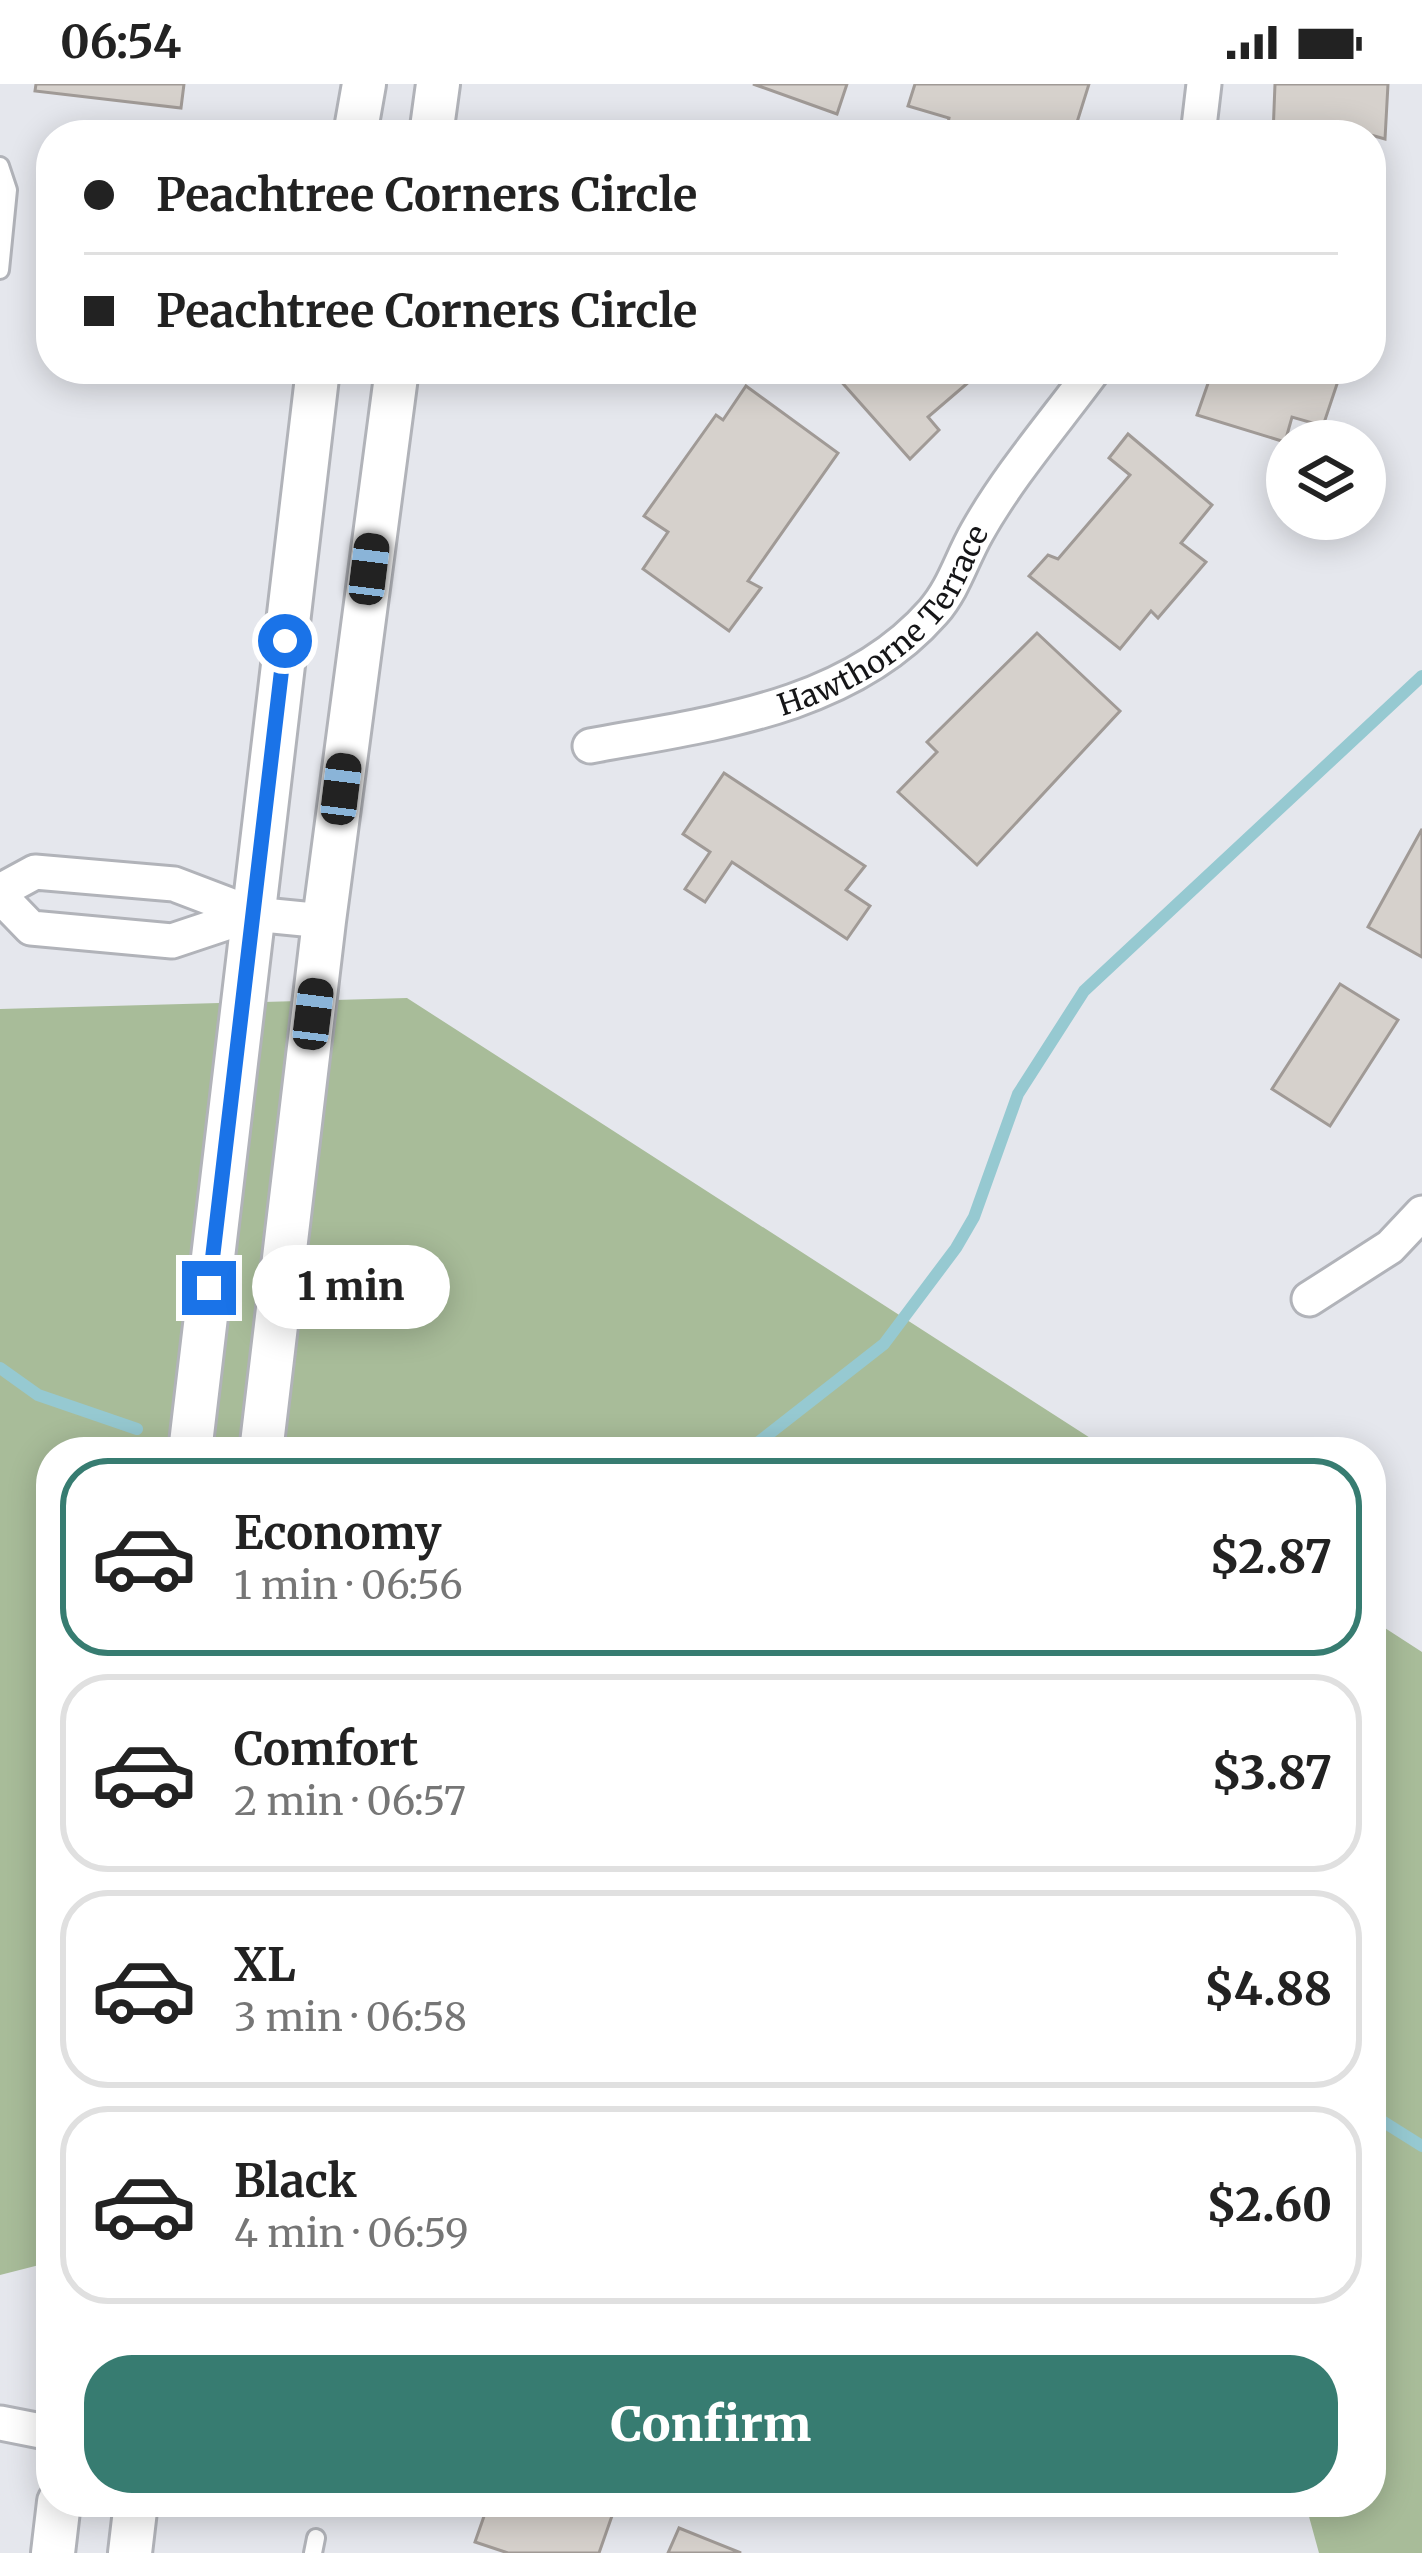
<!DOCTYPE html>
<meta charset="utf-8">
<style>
body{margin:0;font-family:Merriweather,serif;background:#f2f2f2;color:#222;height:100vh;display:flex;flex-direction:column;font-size:45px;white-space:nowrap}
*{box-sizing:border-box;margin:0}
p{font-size:39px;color:#767676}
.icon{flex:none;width:66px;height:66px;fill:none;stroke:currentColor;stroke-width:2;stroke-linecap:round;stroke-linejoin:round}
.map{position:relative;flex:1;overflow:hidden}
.details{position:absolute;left:36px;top:1353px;width:1350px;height:1080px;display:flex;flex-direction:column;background:#fff;border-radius:48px;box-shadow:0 6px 30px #0003}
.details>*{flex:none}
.guide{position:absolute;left:36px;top:36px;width:1350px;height:264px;border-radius:48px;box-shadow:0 6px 30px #0003;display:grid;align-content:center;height:264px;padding:0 48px;background:#fff}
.controls{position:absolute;left:1266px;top:336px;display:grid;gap:24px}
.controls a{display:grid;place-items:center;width:120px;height:120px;border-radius:50%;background:#fff;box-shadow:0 6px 30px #0003;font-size:60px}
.end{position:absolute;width:54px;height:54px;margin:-27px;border:15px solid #1a73e8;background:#fff;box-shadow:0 0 0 6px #fff}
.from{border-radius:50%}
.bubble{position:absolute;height:84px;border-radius:42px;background:#fff;box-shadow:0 6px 30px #0003;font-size:39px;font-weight:800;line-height:84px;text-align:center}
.car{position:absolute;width:36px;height:72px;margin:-36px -18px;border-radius:15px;box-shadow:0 0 9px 3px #0007;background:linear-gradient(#222 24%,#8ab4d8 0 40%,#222 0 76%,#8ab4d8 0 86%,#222 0)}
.guide b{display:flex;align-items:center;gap:42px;height:114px;font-size:45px}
.guide b+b{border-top:3px solid #e0e0e0}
.guide i{width:30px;height:30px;background:#222}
ul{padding:21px 0 0;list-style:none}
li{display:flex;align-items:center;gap:36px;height:198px;margin:0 24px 18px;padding:0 24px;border:6px solid #e0e0e0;border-radius:48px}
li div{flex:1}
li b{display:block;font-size:45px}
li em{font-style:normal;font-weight:800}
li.selected{border-color:#377c71}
li>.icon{width:108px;height:108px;stroke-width:1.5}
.action{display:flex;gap:24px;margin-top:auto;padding:24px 48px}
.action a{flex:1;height:138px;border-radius:48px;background:#377c71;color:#fff;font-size:48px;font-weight:800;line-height:138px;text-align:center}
.status{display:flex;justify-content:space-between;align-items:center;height:84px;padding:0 60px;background:#fff;direction:ltr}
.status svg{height:33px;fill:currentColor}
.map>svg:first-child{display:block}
.forest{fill:#a8bc99}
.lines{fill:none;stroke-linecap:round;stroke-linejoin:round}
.stream{stroke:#96c9d1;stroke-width:12}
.building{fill:#d6d1cc;stroke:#a09a96;stroke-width:3}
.service-casing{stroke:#b1b3b9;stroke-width:22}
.minor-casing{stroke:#b1b3b9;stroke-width:39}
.tertiary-casing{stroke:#b1b3b9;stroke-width:48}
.service{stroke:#fff;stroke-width:16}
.minor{stroke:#fff;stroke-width:33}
.tertiary{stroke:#fff;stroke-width:42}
.route{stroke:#1a73e8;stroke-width:15}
.labels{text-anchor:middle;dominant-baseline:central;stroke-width:10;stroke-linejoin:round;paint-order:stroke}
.street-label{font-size:30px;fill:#151517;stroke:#fff}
</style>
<div class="status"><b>06:54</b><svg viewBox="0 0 49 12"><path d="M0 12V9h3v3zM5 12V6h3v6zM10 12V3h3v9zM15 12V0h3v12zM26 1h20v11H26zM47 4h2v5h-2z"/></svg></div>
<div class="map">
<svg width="1422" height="2469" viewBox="0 0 1422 2469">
<rect width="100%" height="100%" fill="#e5e7ed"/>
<g class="forest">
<path d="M407,914L1112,1368H51V2178L0,2191V925Z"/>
<path d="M1371,1535L1422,1568V2469H1319L1305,2418H1371Z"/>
</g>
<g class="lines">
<g class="stream">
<path d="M0,1284L38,1311L137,1345"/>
<path d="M746,1368L884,1260L956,1164L974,1133L1018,1010L1084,907L1422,592"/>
<path d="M1371,2030L1422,2062"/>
</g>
</g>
<g class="building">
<path d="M36,0H184L181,24L35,7Z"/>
<path d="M753,0H847L837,30Z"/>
<path d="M915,0H1089L1073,51L946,49L949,34L908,22Z"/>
<path d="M1275,0H1388L1385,55L1371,51H1273Z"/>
<path d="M830,285H984L928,333L939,346L910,375Z"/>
<path d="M1213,285H1342L1323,342L1292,333L1285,358L1197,331Z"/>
<path d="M746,302L838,369L748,497L761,504L729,547L643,485L668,448L644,432L716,331L723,336Z"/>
<path d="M1128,350L1212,421L1181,459L1206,478L1158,534L1151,527L1120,565L1029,492L1048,471L1058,475L1130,391L1109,374Z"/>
<path d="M1037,549L1120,627L977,781L898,708L937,668L927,658Z"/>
<path d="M724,689L865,782L846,806L870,822L847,855L732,778L705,818L685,805L710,768L683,750Z"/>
<path d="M1422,745V873L1368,843Z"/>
<path d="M1340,900L1398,936L1330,1042L1272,1005Z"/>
<path d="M489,2418H578L613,2429L599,2469H508L475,2458Z"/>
<path d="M679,2444L741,2469H668Z"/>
</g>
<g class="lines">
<defs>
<g id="service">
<path d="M0,82L8,106L0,186"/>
<path d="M313,2469L316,2454"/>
</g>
<g id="minor">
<path d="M1198,51L1204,0"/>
<path id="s1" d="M590,662C709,640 848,625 933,528C954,504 961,476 977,448C1009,391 1055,338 1094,285"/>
<path d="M0,807L35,788L174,800L253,830L324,837"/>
<path d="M0,812L31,844L172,857L253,830"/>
<path d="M1309,1215L1390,1163L1422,1129"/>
<path d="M0,2339L51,2349"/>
</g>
<g id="tertiary">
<path d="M355,51L364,0"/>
<path d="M431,51L438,0"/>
<path d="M190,1368L318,285"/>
<path d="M261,1368L324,837L397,285"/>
<path d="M53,2469L59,2418"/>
<path d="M130,2469L136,2418"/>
</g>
</defs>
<use href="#service" class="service-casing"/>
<use href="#minor" class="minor-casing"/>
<use href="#tertiary" class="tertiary-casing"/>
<use href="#service" class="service"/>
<use href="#minor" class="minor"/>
<use href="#tertiary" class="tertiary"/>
</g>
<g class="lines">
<path class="route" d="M209,1204L285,557"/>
</g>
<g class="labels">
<g class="street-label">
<text stroke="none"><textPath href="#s1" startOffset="333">Hawthorne Terrace</textPath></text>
</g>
</g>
</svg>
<div class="controls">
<a><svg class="icon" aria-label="layers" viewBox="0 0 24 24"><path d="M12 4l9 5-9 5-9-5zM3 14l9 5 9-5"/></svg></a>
</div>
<i class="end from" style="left:285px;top:557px"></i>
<i class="end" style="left:209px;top:1204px"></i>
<div class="bubble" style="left:252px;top:1161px;width:198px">1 min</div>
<i class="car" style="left:369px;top:485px;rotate:7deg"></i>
<i class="car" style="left:341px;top:705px;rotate:7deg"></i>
<i class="car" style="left:313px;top:930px;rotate:7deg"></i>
<div class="guide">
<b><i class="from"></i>Peachtree Corners Circle</b>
<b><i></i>Peachtree Corners Circle</b>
</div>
<section class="details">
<ul>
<li class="selected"><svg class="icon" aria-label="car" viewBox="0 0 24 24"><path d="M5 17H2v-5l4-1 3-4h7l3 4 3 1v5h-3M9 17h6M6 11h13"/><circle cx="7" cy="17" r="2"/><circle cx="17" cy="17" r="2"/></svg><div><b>Economy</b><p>1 min · 06:56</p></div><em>$2.87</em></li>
<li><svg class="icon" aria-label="car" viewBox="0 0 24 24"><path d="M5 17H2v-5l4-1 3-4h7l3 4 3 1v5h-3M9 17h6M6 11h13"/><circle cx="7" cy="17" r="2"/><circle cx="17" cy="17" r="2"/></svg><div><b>Comfort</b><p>2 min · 06:57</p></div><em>$3.87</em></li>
<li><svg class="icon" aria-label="car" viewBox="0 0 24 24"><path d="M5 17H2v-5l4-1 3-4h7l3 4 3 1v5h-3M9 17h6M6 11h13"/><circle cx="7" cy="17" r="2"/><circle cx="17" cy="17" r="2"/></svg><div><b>XL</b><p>3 min · 06:58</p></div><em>$4.88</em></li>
<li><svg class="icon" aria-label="car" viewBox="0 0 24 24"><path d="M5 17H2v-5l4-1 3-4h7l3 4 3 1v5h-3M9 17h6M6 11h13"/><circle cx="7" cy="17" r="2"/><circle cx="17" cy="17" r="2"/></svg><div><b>Black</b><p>4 min · 06:59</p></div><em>$2.60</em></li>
</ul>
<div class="action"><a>Confirm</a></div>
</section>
</div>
